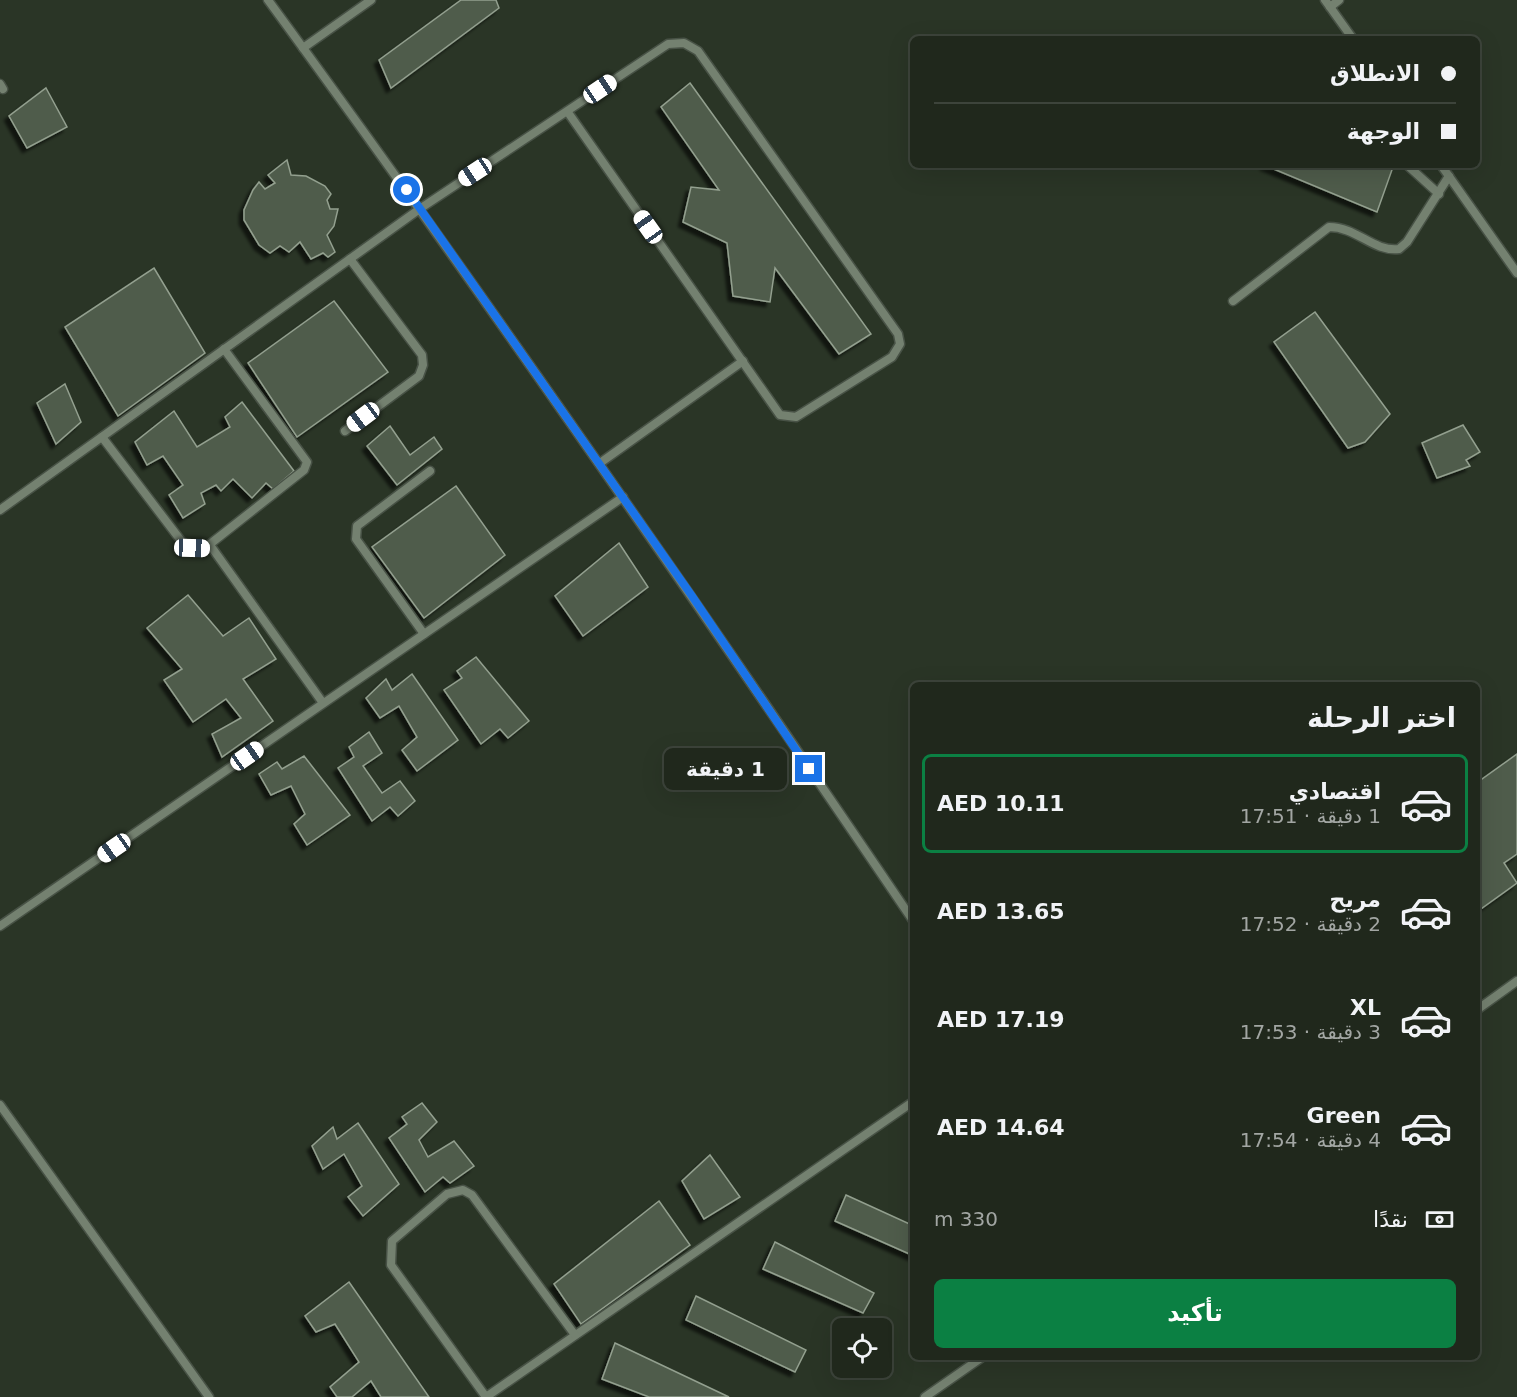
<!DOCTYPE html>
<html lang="ar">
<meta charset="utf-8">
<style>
body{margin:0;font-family:"DejaVu Sans",Cairo,sans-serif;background:#2d3429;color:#f1f3f6;direction:rtl;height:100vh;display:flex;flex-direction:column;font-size:22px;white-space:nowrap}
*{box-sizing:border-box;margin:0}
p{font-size:20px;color:#a2a6a3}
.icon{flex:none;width:33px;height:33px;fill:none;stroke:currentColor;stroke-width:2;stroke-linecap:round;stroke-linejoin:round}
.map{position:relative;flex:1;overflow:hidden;direction:ltr}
.side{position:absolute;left:910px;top:682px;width:570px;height:678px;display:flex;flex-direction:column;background:#20281c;border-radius:9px;box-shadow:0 6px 24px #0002,0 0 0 2px #3d443b;direction:rtl}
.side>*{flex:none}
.banner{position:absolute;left:910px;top:36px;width:570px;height:132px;border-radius:9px;box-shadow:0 6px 24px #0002,0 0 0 2px #3d443b;direction:rtl;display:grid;align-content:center;height:132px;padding:0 24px;background:#20281c}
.tools{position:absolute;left:832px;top:1318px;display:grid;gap:12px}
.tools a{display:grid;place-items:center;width:60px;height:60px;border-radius:9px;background:#20281c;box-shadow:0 6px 24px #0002,0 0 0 2px #3d443b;font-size:30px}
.end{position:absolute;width:27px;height:27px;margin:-14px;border:8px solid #1a73e8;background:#fff;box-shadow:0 0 0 3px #fff}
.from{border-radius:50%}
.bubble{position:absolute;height:42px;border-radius:9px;background:#20281c;box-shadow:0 6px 24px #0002,0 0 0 2px #3d443b;font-size:20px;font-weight:800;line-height:42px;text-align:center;direction:rtl}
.car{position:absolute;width:18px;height:36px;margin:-18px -9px;border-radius:8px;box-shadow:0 0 4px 2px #0007;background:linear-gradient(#fff 24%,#345 0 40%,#fff 0 76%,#345 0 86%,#fff 0)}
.banner b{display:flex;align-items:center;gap:21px;height:57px;font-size:22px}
.banner b+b{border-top:2px solid #3d443b}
.banner i{width:15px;height:15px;background:#f1f3f6}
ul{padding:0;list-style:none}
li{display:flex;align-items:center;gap:18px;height:99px;margin:0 12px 9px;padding:0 12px;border:3px solid transparent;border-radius:9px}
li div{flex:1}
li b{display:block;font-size:22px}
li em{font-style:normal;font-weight:800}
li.on{border-color:#0b8043}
li>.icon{width:54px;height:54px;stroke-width:1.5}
h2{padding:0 24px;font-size:27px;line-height:72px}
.pay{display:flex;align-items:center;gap:15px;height:66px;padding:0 24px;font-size:22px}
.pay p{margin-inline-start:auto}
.primary-button{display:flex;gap:12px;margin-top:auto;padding:12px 24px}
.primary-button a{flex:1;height:69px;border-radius:9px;background:#0b8043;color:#fff;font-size:24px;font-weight:800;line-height:69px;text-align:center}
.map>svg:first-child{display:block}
.building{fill:#505c4c;stroke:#93a08f;stroke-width:1.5;filter:url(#shadow)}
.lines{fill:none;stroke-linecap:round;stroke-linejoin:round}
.service-casing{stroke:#485246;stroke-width:11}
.service{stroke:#748170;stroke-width:8}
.route{stroke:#1a73e8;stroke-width:8}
</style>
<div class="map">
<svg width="1517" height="1397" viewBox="0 0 1517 1397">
<defs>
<filter id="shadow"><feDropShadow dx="-4.5" dy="4.5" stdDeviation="1.5" flood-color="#0009"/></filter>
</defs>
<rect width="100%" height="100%" fill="#2a3526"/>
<g class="building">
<path d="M461,0H496L499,8L391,88L379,60Z"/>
<path d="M690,83L871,334L839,354L775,268L770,302L733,296L727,243L683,222L691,187L719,190L661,107Z"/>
<path d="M46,88L67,127L27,148L9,116Z"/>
<path d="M287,160L291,175L306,176L325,186L331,194L327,200L330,209H338L334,226L327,235L335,252L328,257L323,253L311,259L300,242L289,252L280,246L270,253L259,245L244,220V210L253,190L259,182L265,189L275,183L268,175Z"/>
<path d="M1264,165H1388L1393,167L1377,212Z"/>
<path d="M154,268L205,353L118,416L65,327Z"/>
<path d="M334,301L388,372L297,437L248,363Z"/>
<path d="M1315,312L1390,414L1365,442L1348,448L1274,342Z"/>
<path d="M65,384L81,422L56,444L37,403Z"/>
<path d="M242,402L294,471L273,489L266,483L252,498L233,479L221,491L216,485L201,493L205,504L183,518L169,495L183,485L163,456L147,465L135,442L174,411L197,447L230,427L225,417Z"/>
<path d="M1463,425L1480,452L1466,460L1470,466L1437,478L1422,443Z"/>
<path d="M390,426L410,455L434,437L442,449L397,485L367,446Z"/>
<path d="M456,486L505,555L424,618L372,547Z"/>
<path d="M619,543L648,587L583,636L555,596Z"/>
<path d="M188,595L223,636L249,618L276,659L243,679L273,721L222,757L212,734L241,718L226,699L193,722L164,680L182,669L147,628Z"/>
<path d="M476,657L529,721L508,738L500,729L481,744L444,690L462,678L457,671Z"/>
<path d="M412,674L458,740L417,771L402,750L417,737L399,706L380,718L366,698L386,679L392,690Z"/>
<path d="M369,732L382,753L363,766L382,793L400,781L415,801L398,816L390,807L372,821L338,768L354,757L349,747Z"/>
<path d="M1517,754V854L1504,863L1517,883L1478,911V782Z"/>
<path d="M304,756L350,815L307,845L294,824L305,814L291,786L271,795L259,774L277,762L282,769Z"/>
<path d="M422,1103L437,1122L419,1140L428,1157L454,1141L474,1166L450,1183L443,1177L425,1192L389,1138L407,1124L402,1117Z"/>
<path d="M358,1123L399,1184L363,1216L348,1197L362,1186L344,1154L323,1169L312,1146L333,1127L337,1139Z"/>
<path d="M710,1155L740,1197L704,1219L682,1181Z"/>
<path d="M846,1195L914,1226V1256L835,1221Z"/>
<path d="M659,1201L690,1245L581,1324L554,1284Z"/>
<path d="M775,1242L874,1293L863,1313L763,1269Z"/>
<path d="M349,1282L429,1397H381L371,1381L352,1397H337L330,1387L359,1362L335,1324L316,1332L305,1316Z"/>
<path d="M696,1296L806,1350L795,1372L686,1320Z"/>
<path d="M615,1343L729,1397H649L602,1379Z"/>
</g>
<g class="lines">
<defs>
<g id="service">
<path d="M268,0C490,303 703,611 914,922"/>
<path d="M1325,0L1353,39"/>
<path d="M1330,7L1339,0"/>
<path d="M303,48L371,0"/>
<path d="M0,84L3,89"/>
<path d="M1407,165L1439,194"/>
<path d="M1441,165L1517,273"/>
<path d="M1233,301L1329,227C1357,227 1373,252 1399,249L1407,242L1449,176"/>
<path d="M345,431L419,376L423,365L422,355L350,259"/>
<path d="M102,437L182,542L192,548H205L304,470L307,462L224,349"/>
<path d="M600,463L743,361"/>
<path d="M0,510L421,208L668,44L684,43L698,51L898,334L900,344L892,357L796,417L780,415L567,111"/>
<path d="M210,545L323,703"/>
<path d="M424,634L356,539L357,526L430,471"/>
<path d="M0,926L623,497"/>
<path d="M1478,1009L1517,981"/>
<path d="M0,1105L209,1397"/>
<path d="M486,1397L914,1101"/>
<path d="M486,1397L391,1265L392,1241L447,1194L463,1190L472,1195L575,1335"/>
<path d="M925,1397L981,1358"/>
</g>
</defs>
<use href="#service" class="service-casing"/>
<use href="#service" class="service"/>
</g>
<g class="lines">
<path class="route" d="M407,190L692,596L809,769"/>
</g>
</svg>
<div class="tools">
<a><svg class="icon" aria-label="locate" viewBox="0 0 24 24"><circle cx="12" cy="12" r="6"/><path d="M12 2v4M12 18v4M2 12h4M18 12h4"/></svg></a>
</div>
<i class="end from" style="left:407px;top:190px"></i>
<i class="end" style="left:809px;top:769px"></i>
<div class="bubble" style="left:664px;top:748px;width:123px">1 دقيقة</div>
<i class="car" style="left:600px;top:89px;rotate:56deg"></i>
<i class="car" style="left:475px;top:172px;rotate:237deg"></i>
<i class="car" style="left:648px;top:227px;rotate:325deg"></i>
<i class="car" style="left:363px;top:417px;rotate:233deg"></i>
<i class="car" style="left:192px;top:548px;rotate:92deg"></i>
<i class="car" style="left:247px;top:756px;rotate:55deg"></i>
<i class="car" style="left:114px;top:848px;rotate:235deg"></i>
<div class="banner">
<b><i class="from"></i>الانطلاق</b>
<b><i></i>الوجهة</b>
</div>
<section class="side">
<h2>اختر الرحلة</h2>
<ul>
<li class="on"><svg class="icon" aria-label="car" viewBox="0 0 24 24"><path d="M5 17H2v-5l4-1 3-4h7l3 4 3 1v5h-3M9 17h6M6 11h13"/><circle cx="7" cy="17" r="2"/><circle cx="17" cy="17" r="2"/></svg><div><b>اقتصادي</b><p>1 دقيقة · 17:51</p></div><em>AED 10.11</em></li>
<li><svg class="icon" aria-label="car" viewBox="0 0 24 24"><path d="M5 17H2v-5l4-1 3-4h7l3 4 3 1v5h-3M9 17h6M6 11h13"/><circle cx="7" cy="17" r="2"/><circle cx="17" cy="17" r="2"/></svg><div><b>مريح</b><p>2 دقيقة · 17:52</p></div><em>AED 13.65</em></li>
<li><svg class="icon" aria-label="car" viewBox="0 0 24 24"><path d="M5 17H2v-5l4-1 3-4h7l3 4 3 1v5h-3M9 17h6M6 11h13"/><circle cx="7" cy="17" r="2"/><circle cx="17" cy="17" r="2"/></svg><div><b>XL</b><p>3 دقيقة · 17:53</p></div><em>AED 17.19</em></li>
<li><svg class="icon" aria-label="car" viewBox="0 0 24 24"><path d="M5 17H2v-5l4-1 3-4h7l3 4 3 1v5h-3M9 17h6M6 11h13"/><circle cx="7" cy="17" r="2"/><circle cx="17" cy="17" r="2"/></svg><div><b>Green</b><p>4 دقيقة · 17:54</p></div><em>AED 14.64</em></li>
</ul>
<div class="pay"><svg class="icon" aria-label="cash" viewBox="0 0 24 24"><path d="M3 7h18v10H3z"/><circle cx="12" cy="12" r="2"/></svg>نقدًا<p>330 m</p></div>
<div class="primary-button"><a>تأكيد</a></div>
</section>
</div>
